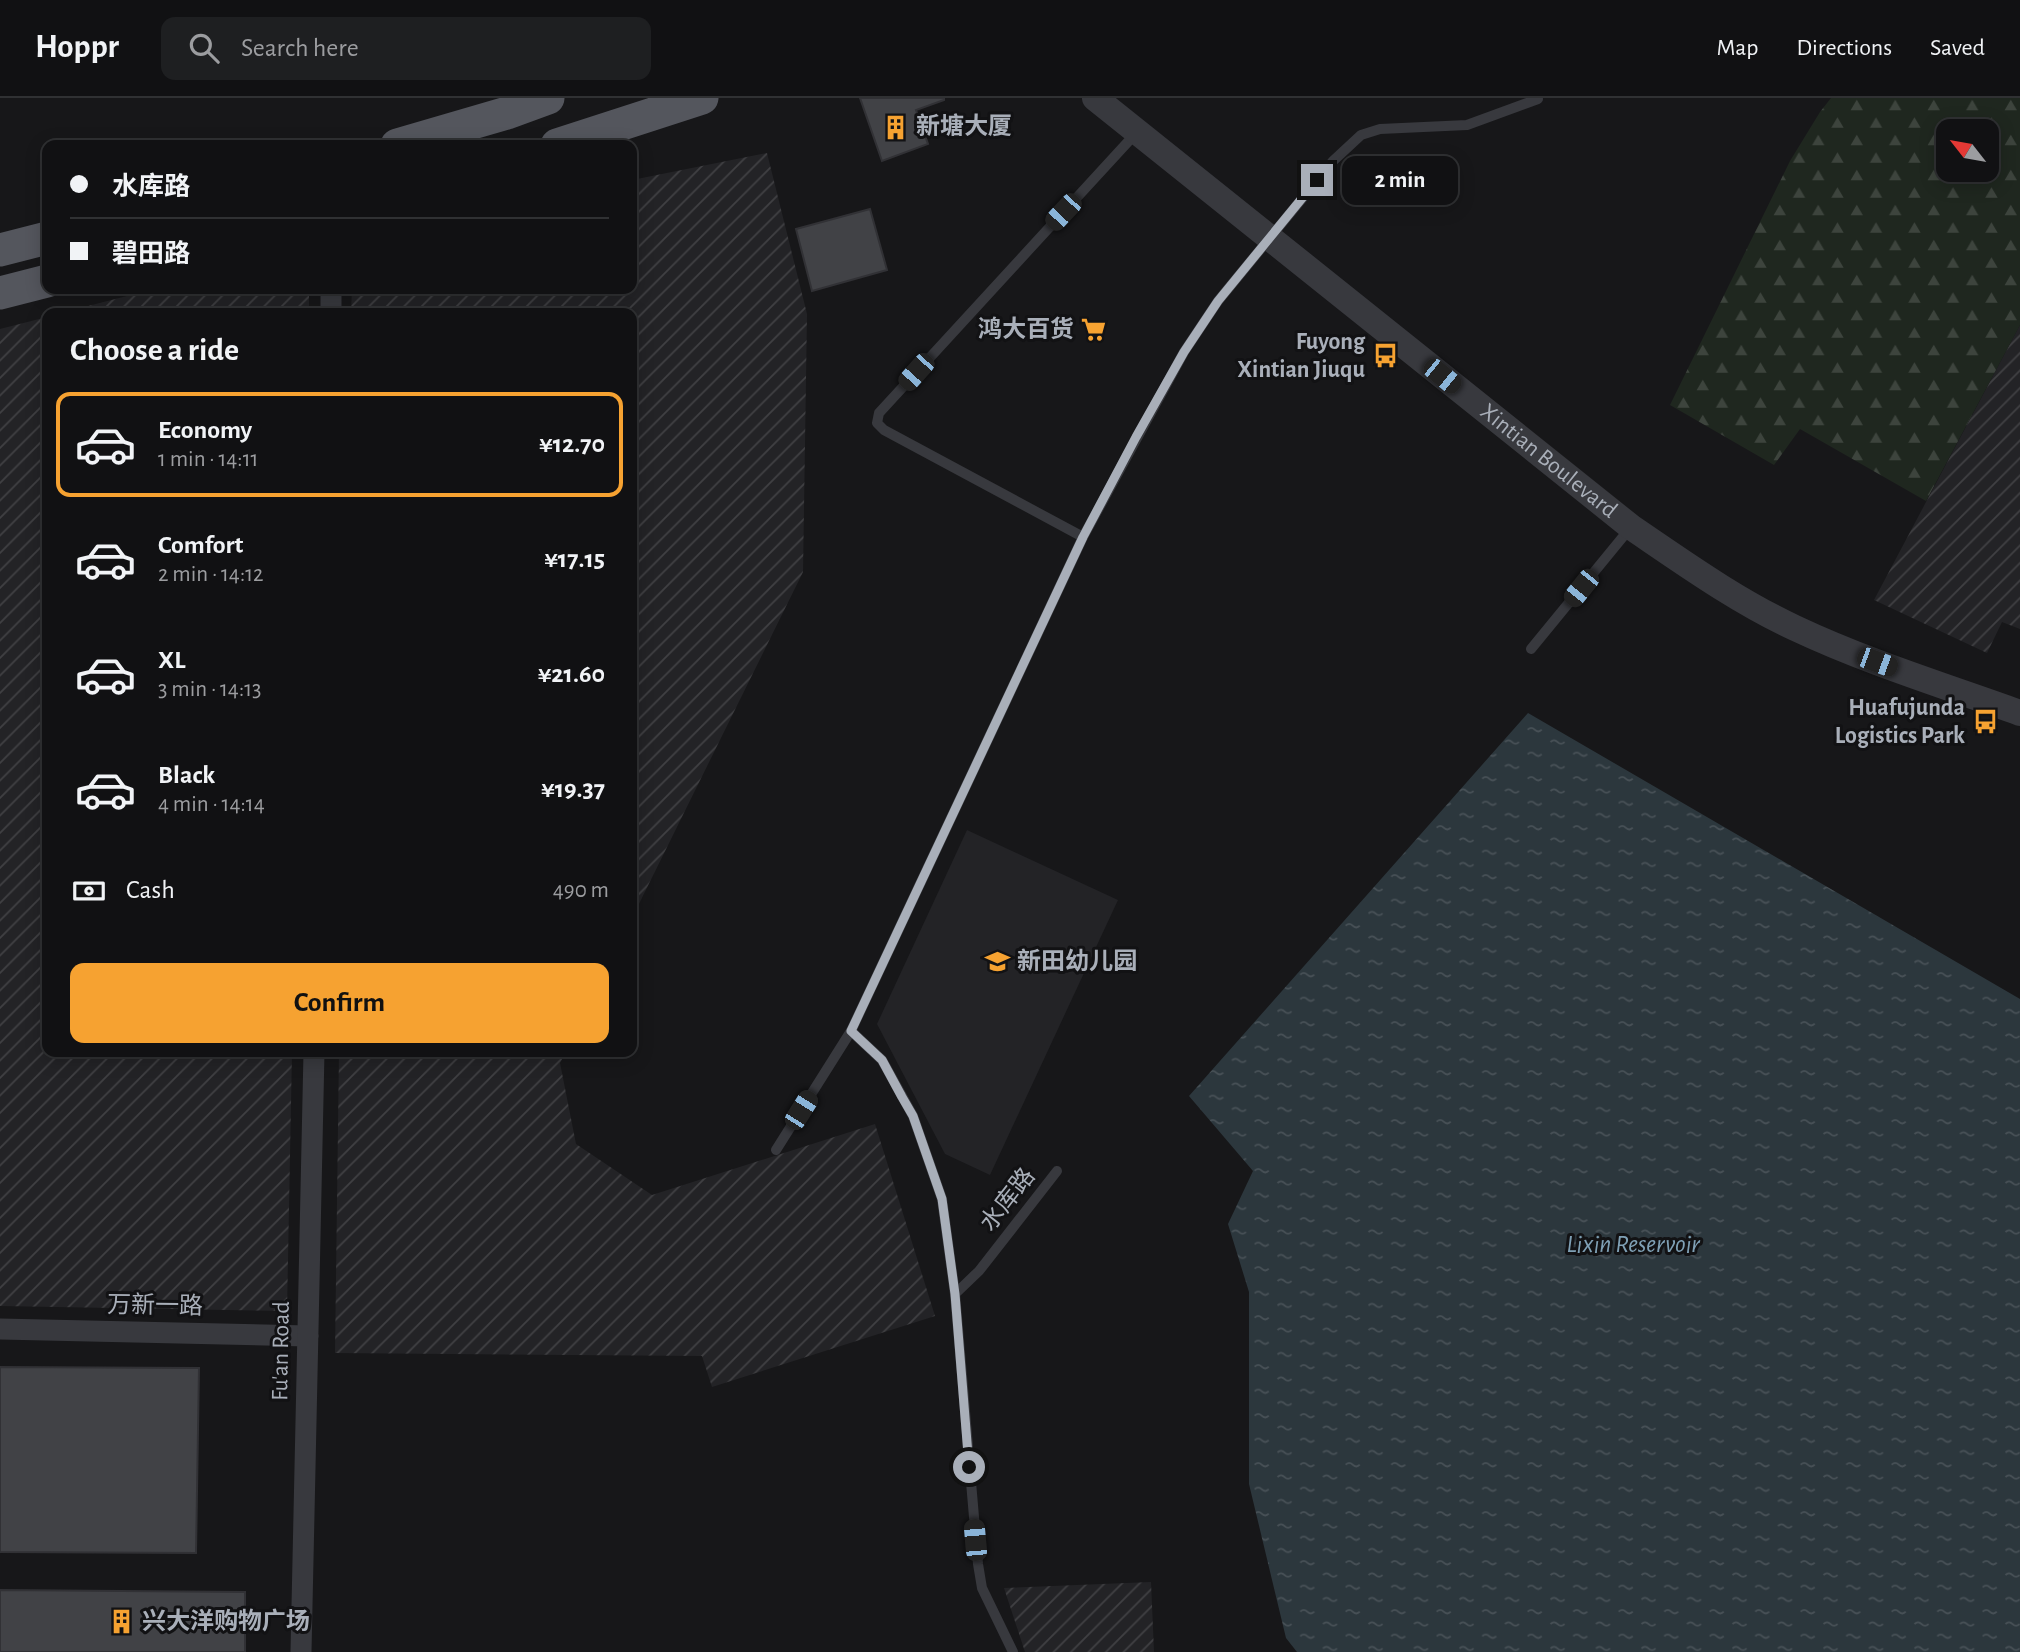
<!DOCTYPE html>
<meta charset="utf-8">
<style>
body{margin:0;font-family:"Alegreya Sans","Noto Sans SC",sans-serif;background:#1e1f21;color:#f1f3f6;height:100vh;display:flex;flex-direction:column;font-size:26px;white-space:nowrap}
*{box-sizing:border-box;margin:0}
p{font-size:23px;color:#9c9da0}
.icon{flex:none;width:38px;height:38px;fill:none;stroke:currentColor;stroke-width:2;stroke-linecap:round;stroke-linejoin:round}
.map{position:relative;flex:1;overflow:hidden}
.panel{position:absolute;left:42px;top:210px;width:595px;height:749px;display:flex;flex-direction:column;background:#111113;border-radius:14px;box-shadow:0 4px 18px #0003,0 0 0 2px #303133}
.panel>*{flex:none}
.guide{position:absolute;left:42px;top:42px;width:595px;height:154px;border-radius:14px;box-shadow:0 4px 18px #0003,0 0 0 2px #303133;display:grid;align-content:center;height:154px;padding:0 28px;background:#111113}
.needle{width:46px;rotate:301deg}
.fabs{position:absolute;left:1936px;top:21px;display:grid;gap:14px}
.fabs a{display:grid;place-items:center;width:63px;height:63px;border-radius:14px;background:#111113;box-shadow:0 4px 18px #0003,0 0 0 2px #303133;font-size:35px}
.end{position:absolute;width:32px;height:32px;margin:-16px;border:9px solid #a9afb9;background:#111;box-shadow:0 0 0 4px #111}
.from{border-radius:50%}
.bubble{position:absolute;height:49px;border-radius:14px;background:#111113;box-shadow:0 4px 18px #0003,0 0 0 2px #303133;font-size:23px;font-weight:600;line-height:49px;text-align:center}
.car{position:absolute;width:21px;height:42px;margin:-21px -10px;border-radius:9px;box-shadow:0 0 5px 2px #0007;background:linear-gradient(#222 24%,#8ab4d8 0 40%,#222 0 76%,#8ab4d8 0 86%,#222 0)}
.guide b{display:flex;align-items:center;gap:24px;height:66px;font-size:26px}
.guide b+b{border-top:2px solid #303133}
.guide i{width:18px;height:18px;background:#f1f3f6}
ul{padding:0;list-style:none}
li{display:flex;align-items:center;gap:21px;height:105px;margin:0 14px 10px;padding:0 14px;border:4px solid transparent;border-radius:14px}
li div{flex:1}
li b{display:block;font-size:26px}
li em{font-style:normal;font-weight:600}
li.active{border-color:#f6a231}
li>.icon{width:63px;height:63px;stroke-width:1.5}
h2{padding:0 28px;font-size:32px;line-height:84px}
.pay{display:flex;align-items:center;gap:18px;height:77px;padding:0 28px;font-size:26px}
.pay p{margin-inline-start:auto}
.action{display:flex;gap:14px;margin-top:auto;padding:14px 28px}
.action a{flex:1;height:80px;border-radius:14px;background:#f6a231;color:#111;font-size:28px;font-weight:600;line-height:80px;text-align:center}
header{display:flex;align-items:center;gap:42px;box-sizing:border-box;height:98px;padding:0 35px;background:#111113;border-bottom:2px solid #303133}
header strong{font-size:33px}
nav{display:flex;gap:38px;margin-inline-start:auto;font-size:24px}
.search{width:490px;height:63px;background:#1e1f21;display:flex;align-items:center;gap:18px;box-sizing:border-box;padding:0 24px;border-radius:14px;color:#9c9da0;font-size:26px}
.map>svg:first-child{display:block}
.built{fill:#232326}
.industrial{fill:url(#industrial-furrows)}
.forest{fill:url(#forest-firs);fill-rule:evenodd}
.water{fill:url(#water-ripples)}
.building{fill:#414246;stroke:#313135;stroke-width:2}
.lines{fill:none;stroke-linecap:round;stroke-linejoin:round}
.service{stroke:#38393e;stroke-width:10}
.minor{stroke:#38393e;stroke-width:21}
.tertiary{stroke:#38393e;stroke-width:26}
.primary{stroke:#54565d;stroke-width:33}
.route{stroke:#a9afb9;stroke-width:9}
.labels{text-anchor:middle;dominant-baseline:central;stroke-width:6;stroke-linejoin:round;paint-order:stroke}
.poi-label{font-size:24px;font-weight:bold;fill:#a9afb9;stroke:#121214;text-anchor:start}
.street-label{font-size:24px;fill:#a9afb9;stroke:#121214}
.water-label{font-size:26px;font-style:italic;fill:#7fa0b5;stroke:#121214}
</style>
<header>
<strong>Hoppr</strong>
<div class="search"><svg class="icon" aria-label="search" viewBox="0 0 24 24"><circle cx="10" cy="10" r="6"/><path d="M15 15l6 6"/></svg>Search here</div>
<nav><a>Map</a><a>Directions</a><a>Saved</a></nav>
</header>
<div class="map">
<svg width="2020" height="1554" viewBox="0 0 2020 1554">
<defs>
<pattern id="industrial-furrows" width="10" height="10" patternUnits="userSpaceOnUse" patternTransform="scale(1.75)"><rect width="10" height="10" fill="#232326"/><path d="M-1 1l2-2M0 10L10 0M9 11l2-2" fill="none" stroke="#404043"/></pattern>
<pattern id="forest-firs" width="22" height="20" patternUnits="userSpaceOnUse" patternTransform="scale(1.75)"><rect width="22" height="20" fill="#1f271f"/><path d="M5 1l3.5 6h-7zM16 11l3.5 6h-7z" fill="#3d443d"/></pattern>
<pattern id="water-ripples" width="26" height="14" patternUnits="userSpaceOnUse" patternTransform="scale(1.75)"><rect width="26" height="14" fill="#2c373d"/><path d="M2 4q2-2 4 0t4 0M15 11q2-2 4 0t4 0" fill="none" stroke="#485157"/></pattern>
</defs>
<rect width="100%" height="100%" fill="#171719"/>
<path class="built" d="M967,732L1118,802L990,1077L945,1056L877,926Z"/>
<g class="industrial">
<path d="M767,55L807,216L803,474L632,820V215H351L352,191H632V82Z"/>
<path d="M154,191H307L309,193V215H61Z"/>
<path d="M47,219V954H292L287,1213L0,1208V231Z"/>
<path d="M2020,227V531L2002,524L1987,555L1874,502Z"/>
<path d="M339,954H566L560,965L576,1046L652,1097L875,1026L935,1218L712,1289L702,1258L335,1255Z"/>
<path d="M1151,1484L1154,1554H1025L1004,1490Z"/>
</g>
<path class="forest" d="M1831,0H2020V227L1926,403L1800,331L1774,367L1670,307L1790,63L1820,14ZM1948,33H1986V72H1948Z"/>
<path class="water" d="M1528,615L2020,901V1554H1297L1286,1540L1249,1386V1194L1228,1126L1253,1073L1189,998Z"/>
<g class="building">
<path d="M860,0H944V2L916,12L928,46L882,63Z"/>
<path d="M870,111L887,172L812,193L796,131Z"/>
<path d="M0,1269L199,1270L196,1455L0,1454Z"/>
<path d="M0,1492L245,1494V1554H0Z"/>
</g>
<g class="lines">
<g class="service">
<path d="M1083,439L884,332L877,325L879,315L1137,34"/>
<path d="M1531,551L1631,429"/>
<path d="M851,933L882,962L913,1018L942,1101L955,1196"/>
<path d="M776,1052L851,933L1083,439L1184,254L1218,203L1333,63L1361,37L1380,31L1467,27L1538,1"/>
<path d="M1013,1554L982,1490L978,1466L955,1196L979,1173L1057,1073"/>
</g>
<g class="minor">
<path d="M331,215V191"/>
<path d="M0,1231L308,1238"/>
<path d="M301,1554L314,954"/>
</g>
<path class="tertiary" id="s1" d="M1095,0L1631,429C1684,465 1737,503 1795,530C1867,564 1945,588 2020,615"/>
<g class="primary">
<path d="M397,47L507,15L548,0"/>
<path d="M557,47L702,0"/>
<path d="M0,152L47,140"/>
<path d="M0,195L47,183"/>
</g>
</g>
<g class="lines">
<path class="route" d="M969,1369L955,1196L942,1101L913,1018L902,999L882,962L851,933L1083,439L1136,339L1184,254L1218,203L1317,82"/>
</g>
<defs>
<symbol id="building-bare" viewBox="-9 -9 18 18"><path d="M-4-6H4V6H1V3H-1V6H-4ZM-2.5-4.3h1.7v1.8h-1.7ZM.8-4.3h1.7v1.8H.8ZM-2.5-1h1.7V.8h-1.7ZM.8-1h1.7V.8H.8Z" fill="#f6a231" stroke="#121214" stroke-width="2.5" paint-order="stroke"/></symbol>
<symbol id="supermarket-bare" viewBox="-9 -9 18 18"><path d="M-6-5.5h2.5l.6 2H6L4.5 2H-2.5L-4.4-4H-6ZM-1.5 3.2a1.3 1.3 0 1 0 .1 0ZM3 3.2a1.3 1.3 0 1 0 .1 0Z" fill="#f6a231" stroke="#121214" stroke-width="2.5" paint-order="stroke"/></symbol>
<symbol id="bus-bare" viewBox="-9 -9 18 18"><path d="M-5-6H5V4H4V6H2V4H-2V6H-4V4H-5ZM-3.5-4V0h7V-4ZM-3.5 1.2v1.5H-2V1.2ZM2 1.2v1.5H3.5V1.2Z" fill="#f6a231" stroke="#121214" stroke-width="2.5" paint-order="stroke"/></symbol>
<symbol id="school-bare" viewBox="-9 -9 18 18"><path d="M0-5L7-2L0 1L-7-2ZM-4 1L0 2.5L4 1V4Q0 6-4 4Z" fill="#f6a231" stroke="#121214" stroke-width="2.5" paint-order="stroke"/></symbol>
</defs>
<g fill-rule="evenodd">
<use href="#building-bare" x="878" y="12" width="35" height="35"/>
<use href="#supermarket-bare" x="1076" y="214" width="35" height="35"/>
<use href="#bus-bare" x="1368" y="240" width="35" height="35"/>
<use href="#bus-bare" x="1968" y="606" width="35" height="35"/>
<use href="#school-bare" x="980" y="846" width="35" height="35"/>
<use href="#building-bare" x="104" y="1506" width="35" height="35"/>
</g>
<g class="labels">
<g class="poi-label">
<text x="916" y="29">新塘大厦</text>
<text x="1074" y="232" text-anchor="end">鸿大百货</text>
<text x="1365" y="244" text-anchor="end">Fuyong<tspan x="1365" dy="28">Xintian Jiuqu</tspan></text>
<text x="1965" y="610" text-anchor="end">Huafujunda<tspan x="1965" dy="28">Logistics Park</tspan></text>
<text x="1017" y="864">新田幼儿园</text>
<text x="142" y="1524">兴大洋购物广场</text>
</g>
<g class="street-label">
<text stroke="none"><textPath href="#s1" startOffset="581">Xintian Boulevard</textPath></text>
<text transform="translate(1008 1102) rotate(-52)">水库路</text>
<text transform="translate(155 1208) rotate(1)">万新一路</text>
<text transform="translate(281 1253) rotate(-89)">Fu'an Road</text>
</g>
<g class="water-label">
<text x="1633" y="1146">Lixin Reservoir</text>
</g>
</g>
</svg>
<div class="fabs">
<a><svg class="needle" viewBox="-14 -14 28 28"><path d="M0-13l5 13h-10z" fill="#e53935"/><path d="M0 13l5-13h-10z" fill="#9c9da0"/></svg></a>
</div>
<i class="end from" style="left:969px;top:1369px"></i>
<i class="end" style="left:1317px;top:82px"></i>
<div class="bubble" style="left:1342px;top:58px;width:116px">2 min</div>
<i class="car" style="left:1063px;top:114px;rotate:223deg"></i>
<i class="car" style="left:916px;top:274px;rotate:222deg"></i>
<i class="car" style="left:1442px;top:278px;rotate:129deg"></i>
<i class="car" style="left:1581px;top:490px;rotate:219deg"></i>
<i class="car" style="left:1877px;top:564px;rotate:110deg"></i>
<i class="car" style="left:801px;top:1012px;rotate:32deg"></i>
<i class="car" style="left:975px;top:1442px;rotate:355deg"></i>
<div class="guide">
<b><i class="from"></i>水库路</b>
<b><i></i>碧田路</b>
</div>
<section class="panel">
<h2>Choose a ride</h2>
<ul>
<li class="active"><svg class="icon" aria-label="car" viewBox="0 0 24 24"><path d="M5 17H2v-5l4-1 3-4h7l3 4 3 1v5h-3M9 17h6M6 11h13"/><circle cx="7" cy="17" r="2"/><circle cx="17" cy="17" r="2"/></svg><div><b>Economy</b><p>1 min · 14:11</p></div><em>¥12.70</em></li>
<li><svg class="icon" aria-label="car" viewBox="0 0 24 24"><path d="M5 17H2v-5l4-1 3-4h7l3 4 3 1v5h-3M9 17h6M6 11h13"/><circle cx="7" cy="17" r="2"/><circle cx="17" cy="17" r="2"/></svg><div><b>Comfort</b><p>2 min · 14:12</p></div><em>¥17.15</em></li>
<li><svg class="icon" aria-label="car" viewBox="0 0 24 24"><path d="M5 17H2v-5l4-1 3-4h7l3 4 3 1v5h-3M9 17h6M6 11h13"/><circle cx="7" cy="17" r="2"/><circle cx="17" cy="17" r="2"/></svg><div><b>XL</b><p>3 min · 14:13</p></div><em>¥21.60</em></li>
<li><svg class="icon" aria-label="car" viewBox="0 0 24 24"><path d="M5 17H2v-5l4-1 3-4h7l3 4 3 1v5h-3M9 17h6M6 11h13"/><circle cx="7" cy="17" r="2"/><circle cx="17" cy="17" r="2"/></svg><div><b>Black</b><p>4 min · 14:14</p></div><em>¥19.37</em></li>
</ul>
<div class="pay"><svg class="icon" aria-label="cash" viewBox="0 0 24 24"><path d="M3 7h18v10H3z"/><circle cx="12" cy="12" r="2"/></svg>Cash<p>490 m</p></div>
<div class="action"><a>Confirm</a></div>
</section>
</div>
